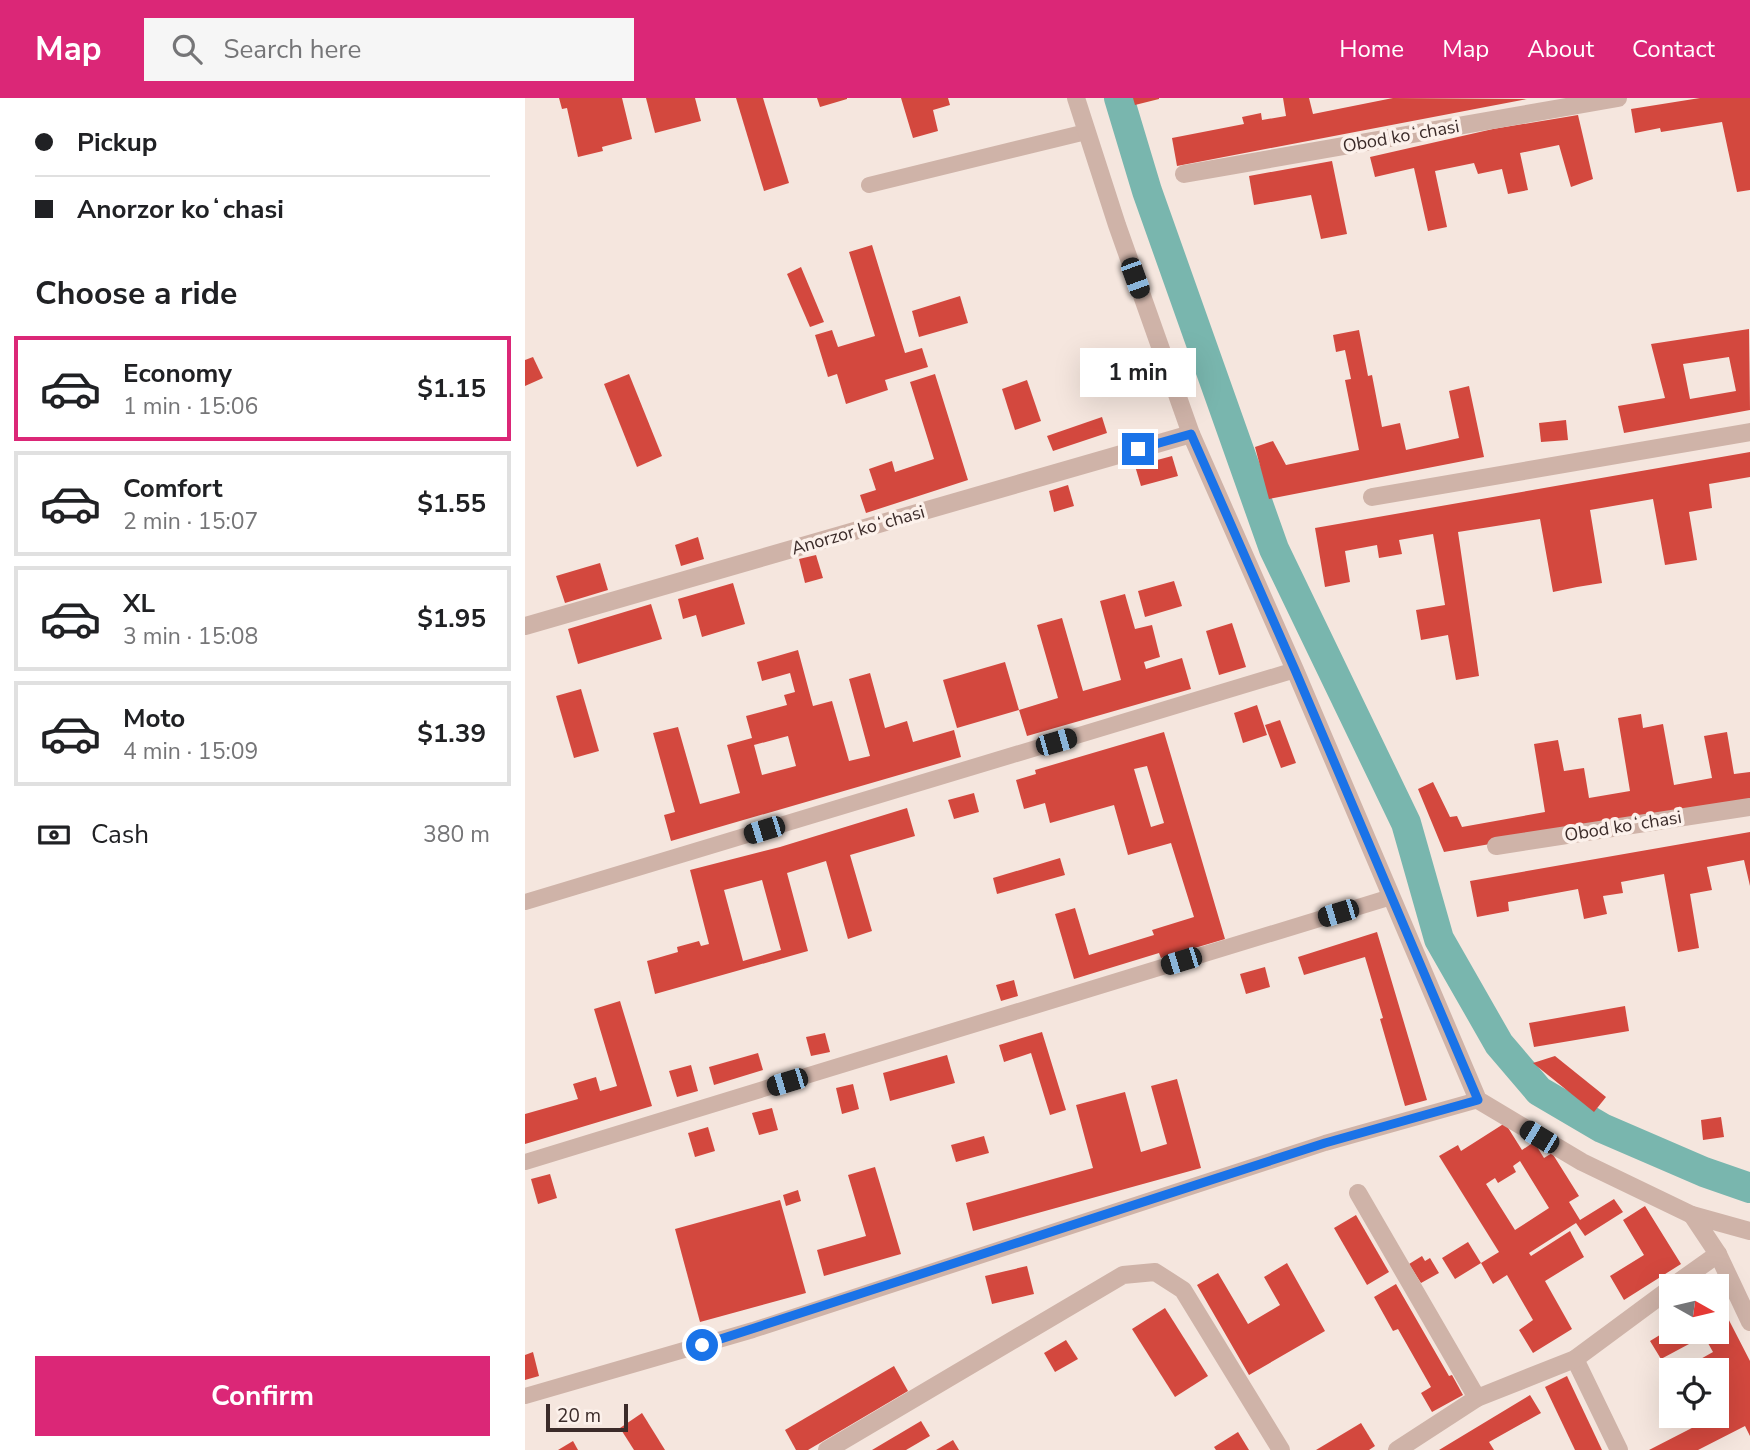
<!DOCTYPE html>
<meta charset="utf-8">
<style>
body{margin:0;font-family:"Nunito Sans",sans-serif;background:#f6f6f6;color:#202124;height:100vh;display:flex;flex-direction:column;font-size:26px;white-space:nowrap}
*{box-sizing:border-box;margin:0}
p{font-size:23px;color:#757577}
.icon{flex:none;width:38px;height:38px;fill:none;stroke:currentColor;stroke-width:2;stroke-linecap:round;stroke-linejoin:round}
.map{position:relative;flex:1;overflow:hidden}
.side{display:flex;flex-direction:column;background:#fff;width:525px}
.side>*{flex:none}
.guide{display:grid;align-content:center;height:154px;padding:0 35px;background:#fff}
.needle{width:46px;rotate:98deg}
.buttons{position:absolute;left:1134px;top:1176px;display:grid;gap:14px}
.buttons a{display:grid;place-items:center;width:70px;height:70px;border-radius:0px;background:#fff;box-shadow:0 7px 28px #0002;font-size:35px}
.scale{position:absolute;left:21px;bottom:18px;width:82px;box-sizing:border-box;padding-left:7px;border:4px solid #3b2b29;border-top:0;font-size:19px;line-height:24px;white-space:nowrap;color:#3b2b29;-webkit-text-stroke:5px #fcf1eb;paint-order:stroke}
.end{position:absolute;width:32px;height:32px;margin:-16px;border:9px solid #1a73e8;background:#fff;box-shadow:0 0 0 4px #fff}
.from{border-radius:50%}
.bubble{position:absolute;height:49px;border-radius:0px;background:#fff;box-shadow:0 7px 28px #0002;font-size:23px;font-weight:700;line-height:49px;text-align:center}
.car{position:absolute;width:21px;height:42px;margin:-21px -10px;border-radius:9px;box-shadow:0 0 5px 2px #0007;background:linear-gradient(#222 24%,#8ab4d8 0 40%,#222 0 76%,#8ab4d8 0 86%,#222 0)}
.guide b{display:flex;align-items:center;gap:24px;height:66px;font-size:26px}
.guide b+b{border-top:2px solid #e0e0e0}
.guide i{width:18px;height:18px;background:#202124}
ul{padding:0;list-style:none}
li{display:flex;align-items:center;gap:21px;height:105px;margin:0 14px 10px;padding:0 21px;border:4px solid #e0e0e0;border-radius:0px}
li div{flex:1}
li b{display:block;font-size:26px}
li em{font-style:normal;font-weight:700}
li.current{border-color:#db2777}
li>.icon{width:63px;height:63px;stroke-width:1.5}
h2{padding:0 35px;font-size:32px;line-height:84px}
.pay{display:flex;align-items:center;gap:18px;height:77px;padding:0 35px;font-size:26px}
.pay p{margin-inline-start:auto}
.primary-button{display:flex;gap:14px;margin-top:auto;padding:14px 35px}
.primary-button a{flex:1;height:80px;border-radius:0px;background:#db2777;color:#fff;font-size:28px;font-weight:700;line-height:80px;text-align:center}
header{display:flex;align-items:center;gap:42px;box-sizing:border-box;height:98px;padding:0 35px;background:#db2777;color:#fff}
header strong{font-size:33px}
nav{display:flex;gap:38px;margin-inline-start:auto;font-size:24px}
.search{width:490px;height:63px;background:#f6f6f6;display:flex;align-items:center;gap:18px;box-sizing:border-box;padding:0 24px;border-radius:0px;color:#757577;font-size:26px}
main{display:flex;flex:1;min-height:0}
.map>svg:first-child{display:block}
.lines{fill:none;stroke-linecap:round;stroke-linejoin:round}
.canal{stroke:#79b6ae;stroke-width:30}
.building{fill:#d3483e;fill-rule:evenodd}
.lane{stroke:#cfb3a8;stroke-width:16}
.street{stroke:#cfb3a8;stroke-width:18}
.route{stroke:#1a73e8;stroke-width:9}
.labels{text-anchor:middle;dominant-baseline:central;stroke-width:7;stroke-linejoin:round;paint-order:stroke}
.street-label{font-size:18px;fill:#3b2b29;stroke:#fcf1eb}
</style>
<header>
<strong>Map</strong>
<div class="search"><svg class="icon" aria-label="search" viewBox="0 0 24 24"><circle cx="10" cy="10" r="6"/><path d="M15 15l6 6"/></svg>Search here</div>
<nav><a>Home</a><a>Map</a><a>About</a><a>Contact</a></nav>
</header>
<main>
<section class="side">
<div class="guide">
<b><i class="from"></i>Pickup</b>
<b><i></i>Anorzor koʻchasi</b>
</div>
<h2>Choose a ride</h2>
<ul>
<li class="current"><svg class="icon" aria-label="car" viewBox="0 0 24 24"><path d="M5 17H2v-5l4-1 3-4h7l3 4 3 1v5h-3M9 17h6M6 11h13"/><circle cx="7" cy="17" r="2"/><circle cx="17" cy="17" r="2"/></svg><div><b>Economy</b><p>1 min · 15:06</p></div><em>$1.15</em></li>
<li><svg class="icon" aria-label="car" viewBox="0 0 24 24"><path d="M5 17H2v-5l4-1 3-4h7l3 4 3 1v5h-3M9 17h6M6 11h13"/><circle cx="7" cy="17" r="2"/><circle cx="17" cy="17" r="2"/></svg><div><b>Comfort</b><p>2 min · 15:07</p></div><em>$1.55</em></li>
<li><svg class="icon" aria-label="car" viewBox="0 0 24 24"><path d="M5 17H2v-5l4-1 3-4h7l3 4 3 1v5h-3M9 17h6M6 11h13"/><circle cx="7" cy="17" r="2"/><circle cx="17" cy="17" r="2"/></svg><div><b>XL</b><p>3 min · 15:08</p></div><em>$1.95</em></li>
<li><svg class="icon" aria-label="car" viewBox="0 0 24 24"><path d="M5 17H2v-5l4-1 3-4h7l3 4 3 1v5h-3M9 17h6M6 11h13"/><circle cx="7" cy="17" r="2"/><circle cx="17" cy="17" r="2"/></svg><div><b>Moto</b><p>4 min · 15:09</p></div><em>$1.39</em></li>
</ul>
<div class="pay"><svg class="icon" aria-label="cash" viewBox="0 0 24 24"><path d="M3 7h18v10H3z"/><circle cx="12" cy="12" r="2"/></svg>Cash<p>380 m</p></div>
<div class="primary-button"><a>Confirm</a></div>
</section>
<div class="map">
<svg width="1225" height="1352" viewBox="0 0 1225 1352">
<rect width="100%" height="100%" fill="#f5e6de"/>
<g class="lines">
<path class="canal" d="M594,0L622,93L749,451L881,725L914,841L974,946L1014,993L1077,1030L1179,1074L1225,1090"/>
</g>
<g class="building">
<path d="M34,0H97L107,41L77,49L78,53L53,59L42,10L37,11Z"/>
<path d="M121,0H170L176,23L130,35Z"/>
<path d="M211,0H238L264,85L239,93Z"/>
<path d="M292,0H322V1L295,9Z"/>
<path d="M376,0H423L425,7L408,12L413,33L388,40Z"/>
<path d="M608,0H634V1L610,7Z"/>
<path d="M758,0H784L788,16L868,0L1002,1L652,68L647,40L719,26L717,19L736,15L737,22L761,18Z"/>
<path d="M1175,0H1225V92L1212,94L1197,24L1136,34L1135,30L1110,35L1106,11Z"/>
<path d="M1053,17L1068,81L1046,89L1034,47L995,55L1003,92L983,96L977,71L953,76L949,65L910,73L922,129L903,133L889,70L850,79L845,59L968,31Z"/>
<path d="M807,63L822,136L796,141L786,97L729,107L724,78Z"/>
<path d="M347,147L380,255L397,250L403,269L360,282L363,292L321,306L312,276L303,279L290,237L307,232L313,249L350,238L324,154Z"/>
<path d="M276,169L299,224L285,229L262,176Z"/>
<path d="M435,198L443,225L394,239L387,213Z"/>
<path d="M1224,231L1225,312L1099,335L1093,308L1140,300L1126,246ZM1204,259L1211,293L1165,301L1158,266Z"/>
<path d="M834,232L843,278L847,277L857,329L875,325L881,352L934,340L924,293L944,288L959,359L744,401L730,349L748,343L761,367L834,352L820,282L826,281L820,252L811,254L808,237Z"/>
<path d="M8,259L18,280L0,288V262Z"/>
<path d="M104,276L137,358L112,369L79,286Z"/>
<path d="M410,276L443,382L341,415L335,397L351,392L344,371L367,363L370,374L409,361L385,284Z"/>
<path d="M502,282L516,323L490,332L477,291Z"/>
<path d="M577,319L582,335L528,353L522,338Z"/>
<path d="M1041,322L1043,342L1016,344L1014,325Z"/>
<path d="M1225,354V379L1184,386L1187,410L1164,414L1172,462L1140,467L1128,401L1065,412L1077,485L1052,489L1028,494L1015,421L933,434L954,578L931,582L923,537L896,542L891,512L920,507L908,436L874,442L877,456L854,460L852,447L820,453L825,484L800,489L790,430Z"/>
<path d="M647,358L653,378L616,388L610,368Z"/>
<path d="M543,387L549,408L529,414L524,393Z"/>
<path d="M173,439L179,461L156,468L150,447Z"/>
<path d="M291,457L298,480L280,485L274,461Z"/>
<path d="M75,465L83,492L40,505L31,478Z"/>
<path d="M649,483L657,508L620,519L613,493Z"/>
<path d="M208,485L220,526L177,539L171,517L158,521L153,501Z"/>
<path d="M600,496L610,531L627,527L635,559L619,564L621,571L657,560L666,591L502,638L494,612L533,600L512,527L537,520L558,593L596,582L575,503Z"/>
<path d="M126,506L137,541L53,566L43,531Z"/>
<path d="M707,525L721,569L694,577L681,533Z"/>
<path d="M273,552L288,608L307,603L324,663L345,658L324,581L345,575L360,630L382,623L388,644L429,632L436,659L146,743L139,717L150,714L128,635L153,629L175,706L215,695L202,647L227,640L221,618L262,607L259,597L270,594L265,575L237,583L232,564ZM263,638L271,668L237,677L229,647Z"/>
<path d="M480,564L494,612L432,630L418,582Z"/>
<path d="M56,591L74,653L49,660L31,598Z"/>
<path d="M732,607L742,637L718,645L709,615Z"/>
<path d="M1116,616L1118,630L1138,626L1149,687L1187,680L1179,638L1202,634L1209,676L1225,674V701L919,754L893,691L908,684L925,719L932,718L937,729L1020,714L1009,646L1033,642L1039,673L1059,670L1064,700L1105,693L1093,620Z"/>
<path d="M755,622L771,665L756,670L740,627Z"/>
<path d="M639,634L700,841L636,860L634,855L549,881L530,816L550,810L564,857L629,837L627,832L669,819L646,745L603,757L589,707L525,725L520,705L499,711L491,682L511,676L510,672ZM622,668L639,725L626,729L609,671Z"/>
<path d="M449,695L454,714L429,721L423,702Z"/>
<path d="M382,710L390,738L325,757L347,833L323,841L301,763L262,775L283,853L130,896L122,863L153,854L152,849L174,843L176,848L184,846L165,772L255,749ZM237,782L256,852L218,863L199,792Z"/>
<path d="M1225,734V788L1219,762L1182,769L1187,792L1165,796L1174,850L1153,854L1139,776L1096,784L1098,795L1078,798L1082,816L1059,821L1053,791L983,804L984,813L952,819L945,783Z"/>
<path d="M535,760L540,777L472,796L468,780Z"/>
<path d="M852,834L902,1002L880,1008L855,921L858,920L840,859L779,877L773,859Z"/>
<path d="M740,869L745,889L721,896L715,876Z"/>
<path d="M489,882L493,898L476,903L471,887Z"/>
<path d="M95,903L127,1008L0,1046V1016L53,1001L48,986L71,979L75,993L92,988L69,911Z"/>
<path d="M1100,908L1104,933L1009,949L1004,925Z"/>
<path d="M517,934L541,1012L525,1017L506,955L479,964L474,947Z"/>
<path d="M300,935L305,954L286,958L281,939Z"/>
<path d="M233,955L238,972L189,987L184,969Z"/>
<path d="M422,957L430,985L365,1003L358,975Z"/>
<path d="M1030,958L1081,999L1069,1014L1008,965Z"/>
<path d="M166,967L173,993L152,999L144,973Z"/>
<path d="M652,981L676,1070L448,1133L441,1105L568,1070L551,1007L600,994L616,1054L642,1046L626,988Z"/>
<path d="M328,986L334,1011L317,1016L311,990Z"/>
<path d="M247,1010L253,1032L234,1037L227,1015Z"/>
<path d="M1196,1019L1199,1039L1178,1042L1176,1022Z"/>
<path d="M980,1025L997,1052L1009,1044L1019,1060L1027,1055L1054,1098L1044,1104L1055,1122L1089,1101L1098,1114L1060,1138L1051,1125L1004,1155L1006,1158L1045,1133L1059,1159L1020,1183L1047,1231L1008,1255L994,1232L1008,1222L982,1177L968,1186L956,1165L974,1154L914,1058L933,1047L936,1053ZM995,1063L1024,1110L990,1132L961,1086L970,1080L973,1085L991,1074L988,1068Z"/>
<path d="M183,1029L190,1053L170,1059L163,1035Z"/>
<path d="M459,1038L464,1055L431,1064L426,1047Z"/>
<path d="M350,1069L376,1156L299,1178L292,1152L341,1138L323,1077Z"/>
<path d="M25,1076L32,1100L13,1106L6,1081Z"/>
<path d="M273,1092L276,1103L261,1108L258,1097Z"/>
<path d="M255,1102L281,1195L175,1224L150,1131Z"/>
<path d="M1120,1108L1156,1166L1099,1202L1085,1178L1119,1157L1098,1122Z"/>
<path d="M831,1117L864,1174L842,1187L809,1130Z"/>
<path d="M943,1144L956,1165L930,1181L917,1160Z"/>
<path d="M897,1158L900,1163L905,1160L914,1175L896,1185L884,1166Z"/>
<path d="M762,1165L800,1233L724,1277L672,1187L693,1175L723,1226L755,1207L739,1179Z"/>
<path d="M502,1168L509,1196L467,1206L460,1178Z"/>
<path d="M871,1186L924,1278L927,1277L938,1297L907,1314L896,1295L906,1289L873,1231L868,1233L849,1199Z"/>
<path d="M1192,1199L1225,1263V1338L1220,1328L1173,1352H1124L1198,1314L1192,1302V1272H1176L1172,1263L1188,1254L1179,1238L1136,1261L1125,1243L1143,1232L1141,1226L1146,1223V1234H1192Z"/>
<path d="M640,1210L683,1278L650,1299L607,1231Z"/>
<path d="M541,1242L553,1261L530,1274L519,1255Z"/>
<path d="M8,1254L14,1278L0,1282V1257Z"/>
<path d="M369,1268L383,1293L283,1352H271L260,1332Z"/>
<path d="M1042,1278L1077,1352H1050L1020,1289Z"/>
<path d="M1005,1297L1016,1315L964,1344L969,1352H914Z"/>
<path d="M117,1315L140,1352H109L95,1330Z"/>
<path d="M396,1323L405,1338L381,1352H347Z"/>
<path d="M836,1325L850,1348L844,1352H791Z"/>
<path d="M713,1334L724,1352H691L689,1349Z"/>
<path d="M428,1342L434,1352H411Z"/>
<path d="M48,1343L53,1352H33Z"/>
</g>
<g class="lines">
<g class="lane">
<path d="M344,87L561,34"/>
<path d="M0,804L770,572"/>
<path d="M0,1064L866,799"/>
<path d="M0,1298L228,1232L800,1045L953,1002"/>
</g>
<g class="street">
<path d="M551,0L592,127L666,336L770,572L953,1002L1057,1064L1167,1117L1225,1133"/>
<path d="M659,76L1093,0"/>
<path d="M847,399L1225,334"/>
<path d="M0,528L666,336"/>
<path d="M971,748L1225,709"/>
<path d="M833,1095L952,1300"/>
<path d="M1167,1117L1193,1156L1225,1224"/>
<path d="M1148,1188L1193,1156"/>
<path d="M1050,1261L1094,1352"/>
<path d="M302,1352L598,1177L630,1174L658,1192L756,1352"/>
<path d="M872,1352L952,1300L1050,1261L1146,1190"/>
</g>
</g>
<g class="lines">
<path class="route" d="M177,1247L800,1045L953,1002L770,572L666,336L613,351"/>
</g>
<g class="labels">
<g class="street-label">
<text transform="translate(876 38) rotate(-10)">Obod koʻchasi</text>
<text transform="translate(333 432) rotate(-16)">Anorzor koʻchasi</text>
<text transform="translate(1098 728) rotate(-9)">Obod koʻchasi</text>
</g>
</g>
</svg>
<div class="buttons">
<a><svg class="needle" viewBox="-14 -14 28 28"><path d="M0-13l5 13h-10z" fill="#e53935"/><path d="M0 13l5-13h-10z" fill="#757577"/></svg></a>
<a><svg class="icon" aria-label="locate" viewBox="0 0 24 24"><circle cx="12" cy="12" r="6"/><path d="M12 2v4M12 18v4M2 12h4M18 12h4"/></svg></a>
</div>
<div class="scale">20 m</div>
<i class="end from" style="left:177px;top:1247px"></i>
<i class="end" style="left:613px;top:351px"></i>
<div class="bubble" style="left:555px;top:250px;width:116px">1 min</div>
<i class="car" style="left:610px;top:180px;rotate:160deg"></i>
<i class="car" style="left:531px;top:644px;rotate:74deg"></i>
<i class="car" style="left:239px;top:732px;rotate:253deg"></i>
<i class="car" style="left:813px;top:815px;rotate:253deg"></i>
<i class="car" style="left:656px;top:863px;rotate:253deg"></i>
<i class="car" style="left:262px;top:984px;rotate:253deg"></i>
<i class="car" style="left:1014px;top:1039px;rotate:301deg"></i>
</div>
</main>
